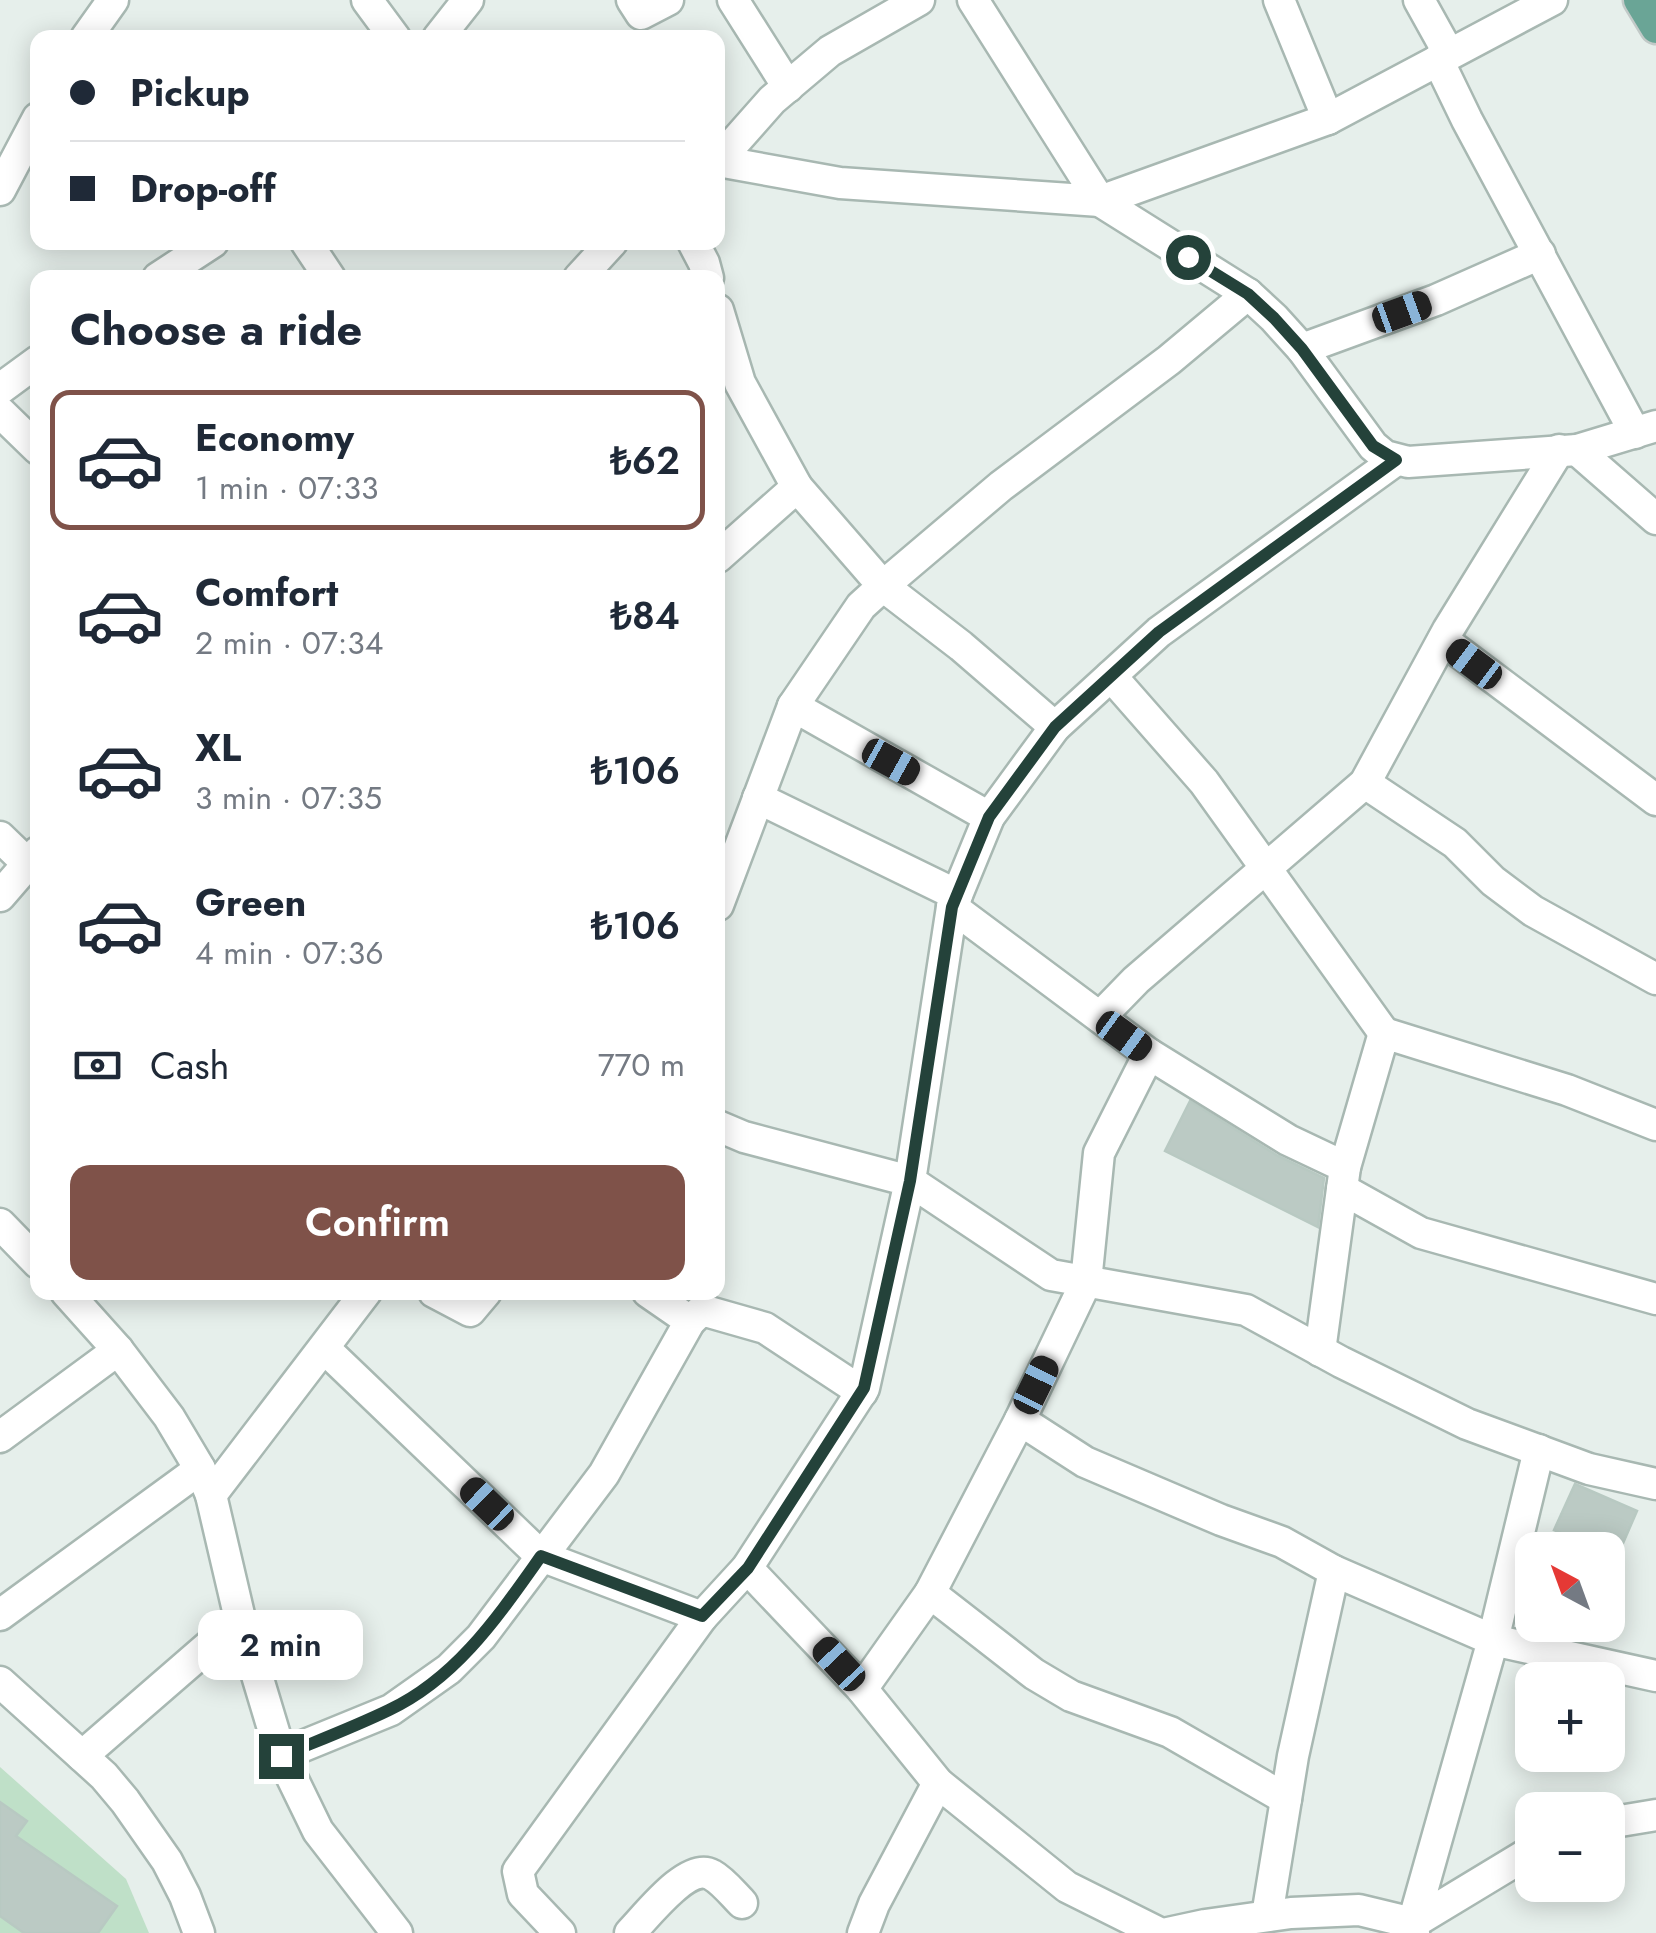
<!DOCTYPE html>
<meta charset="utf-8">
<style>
body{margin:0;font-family:Jost,sans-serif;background:#f6f6f7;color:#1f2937;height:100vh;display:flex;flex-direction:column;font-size:38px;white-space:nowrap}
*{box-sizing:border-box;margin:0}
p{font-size:32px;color:#747a83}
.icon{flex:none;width:55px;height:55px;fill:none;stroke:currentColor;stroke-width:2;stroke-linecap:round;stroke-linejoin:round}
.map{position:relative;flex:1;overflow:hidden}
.drawer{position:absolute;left:30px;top:270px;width:695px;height:1030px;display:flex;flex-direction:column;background:#fff;border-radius:20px;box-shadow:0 5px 25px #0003}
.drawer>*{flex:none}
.guide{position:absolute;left:30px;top:30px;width:695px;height:220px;border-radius:20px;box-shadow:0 5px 25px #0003;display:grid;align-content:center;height:220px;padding:0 40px;background:#fff}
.needle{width:65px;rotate:319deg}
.fabs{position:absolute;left:1515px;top:1532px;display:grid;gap:20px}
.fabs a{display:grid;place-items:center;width:110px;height:110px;border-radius:20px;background:#fff;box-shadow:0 5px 25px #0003;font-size:50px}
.end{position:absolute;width:45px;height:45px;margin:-22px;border:12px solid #24423a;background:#fff;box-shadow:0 0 0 5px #fff}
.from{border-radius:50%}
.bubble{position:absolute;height:70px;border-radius:20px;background:#fff;box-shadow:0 5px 25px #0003;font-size:32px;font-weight:600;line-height:70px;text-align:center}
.car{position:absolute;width:30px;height:60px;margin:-30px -15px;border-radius:12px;box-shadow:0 0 8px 2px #0007;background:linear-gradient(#222 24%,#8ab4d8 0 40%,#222 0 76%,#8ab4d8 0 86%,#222 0)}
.guide b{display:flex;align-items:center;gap:35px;height:95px;font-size:38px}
.guide b+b{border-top:2px solid #e0e1e3}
.guide i{width:25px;height:25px;background:#1f2937}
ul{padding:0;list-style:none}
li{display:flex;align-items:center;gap:30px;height:140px;margin:0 20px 15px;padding:0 20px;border:5px solid transparent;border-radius:20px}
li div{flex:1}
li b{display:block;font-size:38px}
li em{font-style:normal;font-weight:600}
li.selected{border-color:#7f5249}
li>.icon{width:90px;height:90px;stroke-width:1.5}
h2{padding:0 40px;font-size:45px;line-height:120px}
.pay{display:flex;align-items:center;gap:25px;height:110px;padding:0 40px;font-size:38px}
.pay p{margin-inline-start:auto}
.button{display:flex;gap:20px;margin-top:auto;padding:20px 40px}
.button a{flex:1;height:115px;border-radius:20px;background:#7f5249;color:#fff;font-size:40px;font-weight:600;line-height:115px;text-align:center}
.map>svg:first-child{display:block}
.green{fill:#bfe0c8}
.building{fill:#bbcac4;stroke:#b8c9c2;stroke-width:2.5}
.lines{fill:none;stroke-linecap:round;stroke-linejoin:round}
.minor-casing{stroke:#a8b8b2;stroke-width:35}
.major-casing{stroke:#c2cac8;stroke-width:35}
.minor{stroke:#fff;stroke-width:30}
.major{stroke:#6aa596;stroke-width:30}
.route{stroke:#24423a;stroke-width:12}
</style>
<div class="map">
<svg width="1656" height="1933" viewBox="0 0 1656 1933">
<rect width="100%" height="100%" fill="#e6efeb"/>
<path class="green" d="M0,1767L126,1879L149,1933H0Z"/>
<g class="building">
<path d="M1190,1101L1278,1156L1324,1178L1318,1227L1165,1151Z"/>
<path d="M1575,1484L1637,1511L1617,1557L1608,1553V1550H1601L1554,1530Z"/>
<path d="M0,1802L27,1821L16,1836L117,1906L98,1933H24L0,1916Z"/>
</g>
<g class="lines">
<defs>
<g id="minor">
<path d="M367,0L395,38"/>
<path d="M632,0L641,14L668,0"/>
<path d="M733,0L788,87"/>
<path d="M973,0L1100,201L1248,294L1274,318L1302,349L1373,446L1385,456L1408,462L1577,450L1656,426"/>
<path d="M1279,0L1328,119"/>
<path d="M1419,0L1449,54"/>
<path d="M86,38L113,0"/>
<path d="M438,38L468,0"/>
<path d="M1438,60L1467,120L1635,433"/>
<path d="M718,161L840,183L1100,201L1328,119L1552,0"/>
<path d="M718,161L772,100L830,51L919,0"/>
<path d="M0,190L38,118"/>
<path d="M306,242L330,278"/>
<path d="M693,242L704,263L708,278"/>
<path d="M158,278L213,242"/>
<path d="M579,278L612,242"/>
<path d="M718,310L740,383L797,487"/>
<path d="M1302,349L1436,300L1540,254"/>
<path d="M0,389L38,361"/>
<path d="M0,412L38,449"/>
<path d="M1577,450L1656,519"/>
<path d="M718,557L797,487L883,586L861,606L793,706L718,905"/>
<path d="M1443,640L1656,800"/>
<path d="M1111,676L1204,782L1384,1033"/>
<path d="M793,706L989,817"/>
<path d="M1055,727L961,646L883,586L1001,486L1169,360L1248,294"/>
<path d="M1365,783L1455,843L1493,881L1533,911L1656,979"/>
<path d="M758,798L957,895"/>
<path d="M0,837L28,864"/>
<path d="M0,896L38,852"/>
<path d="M952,907L989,817L1055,727L1159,632L1396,460"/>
<path d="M1100,1017L1136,980L1365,783L1448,630L1559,450"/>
<path d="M1149,1054L1288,1140L1345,1167L1320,1351"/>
<path d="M1345,1167L1384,1033L1567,1090L1656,1125"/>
<path d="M1342,1189L1421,1233L1656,1299"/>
<path d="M0,1224L38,1263"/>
<path d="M66,1292L118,1350L169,1417L200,1469L211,1495L240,1619L281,1755L318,1831L397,1933"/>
<path d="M434,1292L470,1311L486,1292"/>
<path d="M690,1321L702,1310L765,1328L862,1392"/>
<path d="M325,1349L541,1556L702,1617L747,1568L864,1388L910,1181L744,1137L718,1126"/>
<path d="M1020,1420L1086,1282L1099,1153L1149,1054L952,907L910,1181L1051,1275L1246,1310L1341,1362L1467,1424L1589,1469L1656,1484"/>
<path d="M0,1437L118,1350"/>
<path d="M1539,1450L1493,1640L1656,1676"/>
<path d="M211,1495L366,1292"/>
<path d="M747,1568L862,1689L938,1783L1067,1887L1159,1933"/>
<path d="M0,1615L200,1469"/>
<path d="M0,1682L104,1776L125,1801L167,1861L185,1896L199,1933"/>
<path d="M862,1689L930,1593"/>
<path d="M281,1755L391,1710L449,1669L481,1637L604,1474L690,1321L648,1292"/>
<path d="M82,1756L240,1619"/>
<path d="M1286,1799L1170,1732L1071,1696L1034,1674L930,1593L1020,1420L1085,1462L1221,1520L1282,1542L1334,1571"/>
<path d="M1608,1823L1656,1815"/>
<path d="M1267,1916L1293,1756L1334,1571L1493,1640L1413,1923L1532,1851"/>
<path d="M560,1933L523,1894L518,1871L702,1617"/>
<path d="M630,1933C646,1917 688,1861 712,1875C723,1881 733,1894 742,1903"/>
<path d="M863,1933L874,1904L938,1783"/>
<path d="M1168,1933L1205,1925L1291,1913L1359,1910L1413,1923L1414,1933"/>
</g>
<path id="major" d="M1639,0L1656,28"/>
</defs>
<use href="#minor" class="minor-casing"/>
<use href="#major" class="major-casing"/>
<use href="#minor" class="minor"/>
<use href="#major" class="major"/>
</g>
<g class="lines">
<path class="route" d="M281,1756C317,1741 354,1727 389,1710C457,1678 499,1615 541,1556L702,1616L748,1568L864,1388L910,1181L952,907L989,817L1055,727L1159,632L1396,460L1373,446L1302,349L1274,318L1248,294L1188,257"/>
</g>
</svg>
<div class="fabs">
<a><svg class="needle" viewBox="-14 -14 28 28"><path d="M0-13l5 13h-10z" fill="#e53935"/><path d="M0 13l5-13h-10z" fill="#747a83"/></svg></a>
<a>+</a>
<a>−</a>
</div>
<i class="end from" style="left:1188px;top:257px"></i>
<i class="end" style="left:281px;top:1756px"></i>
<div class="bubble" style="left:198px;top:1610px;width:165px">2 min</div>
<i class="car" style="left:1402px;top:312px;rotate:70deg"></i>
<i class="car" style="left:1474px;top:664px;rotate:307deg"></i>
<i class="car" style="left:891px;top:762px;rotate:119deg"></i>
<i class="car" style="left:1124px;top:1036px;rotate:126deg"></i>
<i class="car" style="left:1036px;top:1385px;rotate:26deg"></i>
<i class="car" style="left:487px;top:1504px;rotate:314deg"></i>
<i class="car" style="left:839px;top:1664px;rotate:317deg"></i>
<div class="guide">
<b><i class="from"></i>Pickup</b>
<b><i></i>Drop-off</b>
</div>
<section class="drawer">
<h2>Choose a ride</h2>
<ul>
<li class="selected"><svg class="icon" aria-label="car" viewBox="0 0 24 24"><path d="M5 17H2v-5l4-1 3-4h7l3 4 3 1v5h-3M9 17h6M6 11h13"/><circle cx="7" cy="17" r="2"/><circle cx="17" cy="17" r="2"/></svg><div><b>Economy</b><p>1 min · 07:33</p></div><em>₺62</em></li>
<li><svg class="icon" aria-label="car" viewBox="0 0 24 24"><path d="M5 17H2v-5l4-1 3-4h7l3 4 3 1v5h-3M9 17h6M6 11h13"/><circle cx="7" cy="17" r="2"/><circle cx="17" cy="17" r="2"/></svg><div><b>Comfort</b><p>2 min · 07:34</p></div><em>₺84</em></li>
<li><svg class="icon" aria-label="car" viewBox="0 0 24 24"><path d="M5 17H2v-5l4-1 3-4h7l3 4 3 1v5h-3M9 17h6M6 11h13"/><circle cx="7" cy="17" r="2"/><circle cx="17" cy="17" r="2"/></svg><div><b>XL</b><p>3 min · 07:35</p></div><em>₺106</em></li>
<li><svg class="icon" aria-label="car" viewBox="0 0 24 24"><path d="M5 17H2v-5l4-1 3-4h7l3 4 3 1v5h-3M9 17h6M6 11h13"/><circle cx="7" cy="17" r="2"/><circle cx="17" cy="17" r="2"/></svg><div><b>Green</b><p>4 min · 07:36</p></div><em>₺106</em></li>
</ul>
<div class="pay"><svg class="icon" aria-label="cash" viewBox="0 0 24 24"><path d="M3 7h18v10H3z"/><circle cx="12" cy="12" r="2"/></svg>Cash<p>770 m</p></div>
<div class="button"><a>Confirm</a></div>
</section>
</div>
